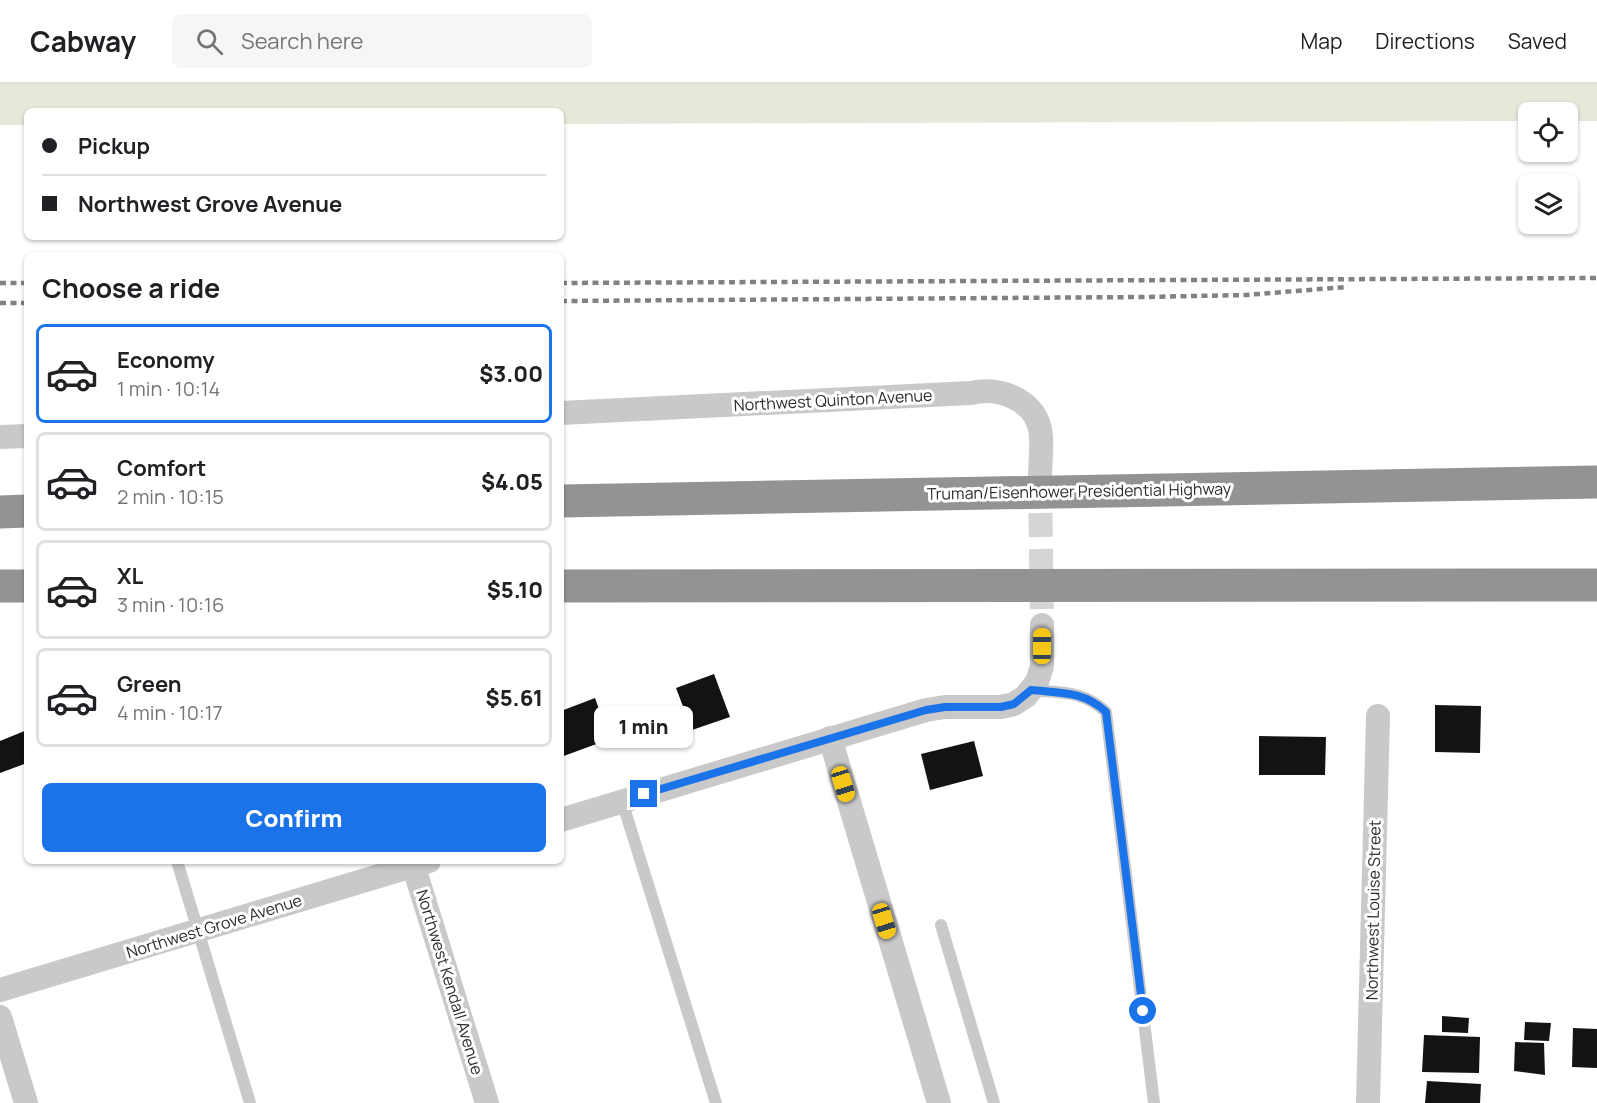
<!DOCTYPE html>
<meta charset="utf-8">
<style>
body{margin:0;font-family:Manrope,sans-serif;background:#f6f6f6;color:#202124;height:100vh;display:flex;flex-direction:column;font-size:22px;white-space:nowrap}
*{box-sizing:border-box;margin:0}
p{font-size:20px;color:#757577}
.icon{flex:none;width:33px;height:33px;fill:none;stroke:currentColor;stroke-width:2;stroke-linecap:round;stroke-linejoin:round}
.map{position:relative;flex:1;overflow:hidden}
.panel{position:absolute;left:24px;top:168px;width:540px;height:612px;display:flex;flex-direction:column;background:#fff;border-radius:9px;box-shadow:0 2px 4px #0004}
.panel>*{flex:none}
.guide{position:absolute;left:24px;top:24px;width:540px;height:132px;border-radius:9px;box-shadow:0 2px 4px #0004;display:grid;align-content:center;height:132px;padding:0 18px;background:#fff}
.tools{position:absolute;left:1518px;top:18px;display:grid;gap:12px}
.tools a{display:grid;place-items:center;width:60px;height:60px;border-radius:9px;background:#fff;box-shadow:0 2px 4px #0004;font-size:30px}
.end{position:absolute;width:27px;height:27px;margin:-14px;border:8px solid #1a73e8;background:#fff;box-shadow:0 0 0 3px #fff}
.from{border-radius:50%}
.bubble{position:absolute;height:42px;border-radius:9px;background:#fff;box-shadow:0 2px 4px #0004;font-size:20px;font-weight:800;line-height:42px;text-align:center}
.car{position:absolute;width:18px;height:36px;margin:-18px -9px;border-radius:8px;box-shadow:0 0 4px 2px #0007;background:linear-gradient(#f5c518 24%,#345 0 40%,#f5c518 0 76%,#345 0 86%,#f5c518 0)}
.guide b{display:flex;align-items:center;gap:21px;height:57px;font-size:22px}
.guide b+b{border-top:2px solid #e0e0e0}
.guide i{width:15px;height:15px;background:#202124}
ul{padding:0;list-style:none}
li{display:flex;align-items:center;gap:18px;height:99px;margin:0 12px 9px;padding:0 6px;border:3px solid #e0e0e0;border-radius:9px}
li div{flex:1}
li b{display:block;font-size:22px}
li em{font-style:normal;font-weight:800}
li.on{border-color:#1a73e8}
li>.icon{width:54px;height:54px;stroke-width:1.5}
h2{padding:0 18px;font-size:27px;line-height:72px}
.primary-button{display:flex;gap:12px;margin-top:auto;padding:12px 18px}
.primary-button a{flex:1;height:69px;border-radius:9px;background:#1a73e8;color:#fff;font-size:24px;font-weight:800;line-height:69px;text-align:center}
header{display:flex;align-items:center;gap:36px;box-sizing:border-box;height:84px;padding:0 30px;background:#fff;border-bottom:2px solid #e0e0e0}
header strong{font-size:28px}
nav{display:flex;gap:33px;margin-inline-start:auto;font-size:21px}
.search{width:420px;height:54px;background:#f6f6f6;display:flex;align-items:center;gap:15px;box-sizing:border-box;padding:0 21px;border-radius:9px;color:#757577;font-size:22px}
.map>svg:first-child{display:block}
.green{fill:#e5e9da}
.building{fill:#131313}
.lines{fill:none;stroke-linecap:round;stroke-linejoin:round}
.street-tunnel{stroke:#d5d5d5;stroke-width:24;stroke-dasharray:24 12;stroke-linecap:butt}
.lane{stroke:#c9c9c9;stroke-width:12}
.street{stroke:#c9c9c9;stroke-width:24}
.highway{stroke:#939393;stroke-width:33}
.rail{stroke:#818181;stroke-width:4.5;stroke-dasharray:6 4.5;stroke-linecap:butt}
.route{stroke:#1a73e8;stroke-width:8}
.labels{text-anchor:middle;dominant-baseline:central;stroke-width:6;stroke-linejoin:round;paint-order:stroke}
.street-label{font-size:16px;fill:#2c2c2c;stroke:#fff}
</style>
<header>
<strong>Cabway</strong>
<div class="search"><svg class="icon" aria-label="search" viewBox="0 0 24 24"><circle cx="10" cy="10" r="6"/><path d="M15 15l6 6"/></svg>Search here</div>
<nav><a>Map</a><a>Directions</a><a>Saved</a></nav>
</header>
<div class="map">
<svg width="1597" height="1019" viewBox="0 0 1597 1019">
<rect width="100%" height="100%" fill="#fff"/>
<path class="green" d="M0,0H1597V37H1568V28H1528V37L561,40V27H27V41H0Z"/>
<g class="building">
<path d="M714,590L730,633L692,646L676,604Z"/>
<path d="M595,614L610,655L561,673V627Z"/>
<path d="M1435,621L1481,622L1480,669L1435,668Z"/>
<path d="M27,646V679L0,689V657Z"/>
<path d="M1259,652L1326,653L1325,691H1259Z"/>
<path d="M974,657L983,692L930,706L921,670Z"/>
<path d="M1442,932L1469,934L1468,949L1442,948Z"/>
<path d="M1525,938L1551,939L1549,957L1524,956Z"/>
<path d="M1573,944L1597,945V984L1572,983Z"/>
<path d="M1424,951L1480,953L1479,989L1422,988Z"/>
<path d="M1515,958L1544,959L1545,991L1514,987Z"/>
<path d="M1427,997L1481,1000L1480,1019H1425Z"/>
</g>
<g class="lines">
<path class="street-tunnel" d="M1040,393L1042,541"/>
<g class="lane">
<path d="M1031,606C1061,609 1083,606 1106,628L1154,1019"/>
<path d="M622,717L716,1019"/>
<path d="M177,777L250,1019"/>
<path d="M941,841L994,1019"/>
</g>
<g class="street">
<path d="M561,329L971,309C997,302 1034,315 1040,345C1043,359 1040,378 1040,393"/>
<path d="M0,353L27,352"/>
<path d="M830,654L939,1019"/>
<path d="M561,736L926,626L945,623H1001L1014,620L1026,612L1037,598L1042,582V541"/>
<path d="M412,777L487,1019"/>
<path d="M0,906L429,777"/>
<path d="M0,933L26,1019"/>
<path d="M1368,1019L1378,632"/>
</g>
<g class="highway">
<path d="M561,417L1597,398"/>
<path d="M0,428L27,427"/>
<path d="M0,502H27"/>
<path d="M561,502L1597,501"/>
</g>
<g class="rail">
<path d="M0,199H27"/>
<path d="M561,199L1597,194"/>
<path d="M561,217L1144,213L1246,211L1346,203"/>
<path d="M0,219H27"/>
</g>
</g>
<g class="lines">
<path class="route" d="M644,710L926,626L945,623H1001L1014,620L1031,606C1060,609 1084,607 1106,628L1143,927"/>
</g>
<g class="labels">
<g class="street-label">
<text transform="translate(833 316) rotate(-3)">Northwest Quinton Avenue</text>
<text transform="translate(1079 407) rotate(-1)">Truman/Eisenhower Presidential Highway</text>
<text transform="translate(1373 826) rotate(-89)">Northwest Louise Street</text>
<text transform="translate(214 842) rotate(-17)">Northwest Grove Avenue</text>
<text transform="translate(450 898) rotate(73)">Northwest Kendall Avenue</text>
</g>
</g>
</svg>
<div class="tools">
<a><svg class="icon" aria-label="locate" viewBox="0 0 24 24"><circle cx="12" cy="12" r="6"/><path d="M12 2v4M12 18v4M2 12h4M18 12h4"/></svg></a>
<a><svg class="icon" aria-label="layers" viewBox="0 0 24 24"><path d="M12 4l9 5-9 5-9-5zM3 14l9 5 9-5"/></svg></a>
</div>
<i class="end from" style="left:1143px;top:927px"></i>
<i class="end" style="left:644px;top:710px"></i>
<div class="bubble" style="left:594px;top:622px;width:99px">1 min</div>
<i class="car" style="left:1042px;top:562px;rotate:0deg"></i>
<i class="car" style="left:843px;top:700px;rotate:163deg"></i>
<i class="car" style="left:884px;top:837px;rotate:163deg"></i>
<div class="guide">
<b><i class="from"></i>Pickup</b>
<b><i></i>Northwest Grove Avenue</b>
</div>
<section class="panel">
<h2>Choose a ride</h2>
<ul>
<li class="on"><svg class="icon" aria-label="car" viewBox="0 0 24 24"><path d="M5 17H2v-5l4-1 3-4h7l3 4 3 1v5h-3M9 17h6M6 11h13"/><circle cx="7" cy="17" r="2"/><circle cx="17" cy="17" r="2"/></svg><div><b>Economy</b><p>1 min · 10:14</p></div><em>$3.00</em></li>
<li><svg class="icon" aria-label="car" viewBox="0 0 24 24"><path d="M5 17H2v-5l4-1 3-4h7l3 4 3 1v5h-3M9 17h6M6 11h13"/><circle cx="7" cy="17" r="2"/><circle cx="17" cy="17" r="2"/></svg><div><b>Comfort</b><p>2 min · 10:15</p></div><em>$4.05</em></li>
<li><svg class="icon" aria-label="car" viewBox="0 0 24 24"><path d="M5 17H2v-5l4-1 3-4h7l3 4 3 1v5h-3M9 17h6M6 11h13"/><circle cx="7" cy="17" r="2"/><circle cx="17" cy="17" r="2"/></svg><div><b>XL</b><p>3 min · 10:16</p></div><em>$5.10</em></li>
<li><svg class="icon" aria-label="car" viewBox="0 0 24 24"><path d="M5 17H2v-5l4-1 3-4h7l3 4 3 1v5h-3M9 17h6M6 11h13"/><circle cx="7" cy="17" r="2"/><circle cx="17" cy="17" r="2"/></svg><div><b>Green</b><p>4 min · 10:17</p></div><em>$5.61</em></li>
</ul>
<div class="primary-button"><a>Confirm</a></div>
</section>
</div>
